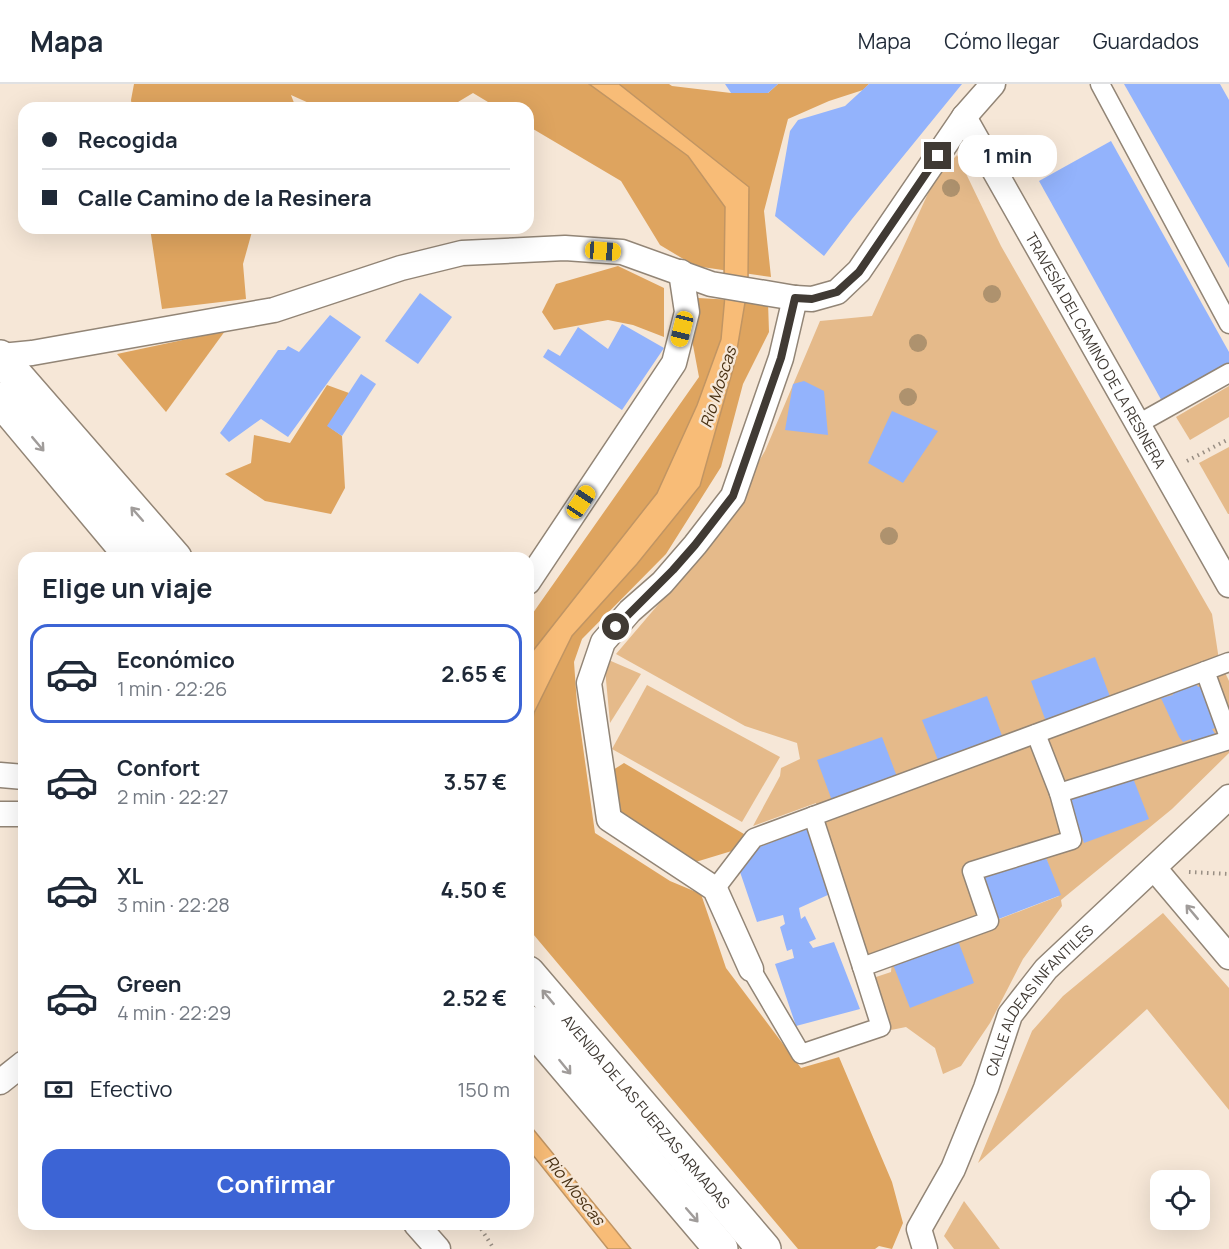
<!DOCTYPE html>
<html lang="es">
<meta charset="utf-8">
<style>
body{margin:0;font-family:Manrope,sans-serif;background:#f2f2f3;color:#1f2937;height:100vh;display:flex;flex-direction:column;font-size:22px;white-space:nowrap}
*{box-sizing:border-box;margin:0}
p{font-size:20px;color:#747a83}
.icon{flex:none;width:33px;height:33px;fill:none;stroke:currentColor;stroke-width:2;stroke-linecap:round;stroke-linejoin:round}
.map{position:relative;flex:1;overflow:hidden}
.drawer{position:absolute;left:18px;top:468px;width:516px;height:678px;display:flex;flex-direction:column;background:#fff;border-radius:18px;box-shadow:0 6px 24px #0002}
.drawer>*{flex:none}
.guide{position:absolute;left:18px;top:18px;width:516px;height:132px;border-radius:18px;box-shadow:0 6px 24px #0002;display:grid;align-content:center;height:132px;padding:0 24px;background:#fff}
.fabs{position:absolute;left:1150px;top:1086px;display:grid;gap:12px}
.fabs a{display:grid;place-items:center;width:60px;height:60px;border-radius:12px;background:#fff;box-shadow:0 6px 24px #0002;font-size:30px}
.end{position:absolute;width:27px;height:27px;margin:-14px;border:8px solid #403a34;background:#fff;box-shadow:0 0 0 3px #fff}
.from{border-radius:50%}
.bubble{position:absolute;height:42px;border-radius:18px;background:#fff;box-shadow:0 6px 24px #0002;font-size:20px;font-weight:700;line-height:42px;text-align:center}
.car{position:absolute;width:18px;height:36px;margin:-18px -9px;border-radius:8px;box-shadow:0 0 4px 2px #0007;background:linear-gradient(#f5c518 24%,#345 0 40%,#f5c518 0 76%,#345 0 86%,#f5c518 0)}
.guide b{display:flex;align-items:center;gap:21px;height:57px;font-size:22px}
.guide b+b{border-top:2px solid #e0e1e3}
.guide i{width:15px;height:15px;background:#1f2937}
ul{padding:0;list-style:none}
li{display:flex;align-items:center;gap:18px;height:99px;margin:0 12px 9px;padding:0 12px;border:3px solid transparent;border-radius:18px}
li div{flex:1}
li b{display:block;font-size:22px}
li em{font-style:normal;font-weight:700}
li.on{border-color:#3c64d5}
li>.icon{width:54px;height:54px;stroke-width:1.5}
h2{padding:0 24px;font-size:27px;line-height:72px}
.pay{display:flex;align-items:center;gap:15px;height:66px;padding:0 24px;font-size:22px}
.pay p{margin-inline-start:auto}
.button{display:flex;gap:12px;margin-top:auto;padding:12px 24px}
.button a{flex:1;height:69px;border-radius:18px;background:#3c64d5;color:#fff;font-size:24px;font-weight:700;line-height:69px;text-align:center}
header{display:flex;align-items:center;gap:36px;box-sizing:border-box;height:84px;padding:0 30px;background:#fff;border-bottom:2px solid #e0e1e3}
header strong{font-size:28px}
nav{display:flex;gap:33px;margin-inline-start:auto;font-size:21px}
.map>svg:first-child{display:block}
.green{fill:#e5ba8a;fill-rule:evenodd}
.forest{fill:#dea45f}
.water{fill:#f8bc77;stroke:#c19563;stroke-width:1.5}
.building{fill:#93b3fc}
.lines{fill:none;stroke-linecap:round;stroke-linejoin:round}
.pedestrian-casing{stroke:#928576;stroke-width:21}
.minor-casing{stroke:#928576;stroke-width:27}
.secondary-casing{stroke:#928576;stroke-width:36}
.path{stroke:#998f84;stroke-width:4;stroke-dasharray:1.5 4.5;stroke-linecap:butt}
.pedestrian{stroke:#fff;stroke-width:18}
.minor{stroke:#fff;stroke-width:24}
.secondary{stroke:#fff;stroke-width:33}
.tree{fill:#ae926e}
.oneway{stroke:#a09c9a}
.route{stroke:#403a34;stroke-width:8}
.labels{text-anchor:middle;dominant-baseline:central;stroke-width:5;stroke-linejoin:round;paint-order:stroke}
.street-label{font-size:15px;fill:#403a34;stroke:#f6e7d7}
.water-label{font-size:16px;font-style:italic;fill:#483012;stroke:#f6e7d7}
</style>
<header>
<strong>Mapa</strong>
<nav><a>Mapa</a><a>Cómo llegar</a><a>Guardados</a></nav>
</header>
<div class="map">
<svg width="1229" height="1165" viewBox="0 0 1229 1165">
<rect width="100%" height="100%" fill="#f6e7d7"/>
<g class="green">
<path d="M957,71L1001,162L1212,530L1219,576L1229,597V669L1172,725L1061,816L1062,822L1023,875L990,939L961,982L943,990L935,964L906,943L891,946L873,894L891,888L892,878L862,883L820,746L816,719L753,742L780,692L781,684L800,675L797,659L745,642L616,570L703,468L765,367L820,237L872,232L935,94ZM1045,771L1059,812L997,836Z"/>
<path d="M1229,302V333L1190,356L1176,333Z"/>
<path d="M1229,363V430H1228L1199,379Z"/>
<path d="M604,574L641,590L610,639Z"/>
<path d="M647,601L780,673L742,738L612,665Z"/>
<path d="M1163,829L1229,904V1026L1147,925L978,1079L1032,947L1063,912Z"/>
<path d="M964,1117L1000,1165H954L944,1152Z"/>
</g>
<g class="forest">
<path d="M134,0H669L672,2L731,9H768L778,0H869L863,6L829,17L788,35L764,127L771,193L695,182L660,161L621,97L528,42V24H498L473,9L448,24H320L291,11L296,24H132L131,16Z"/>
<path d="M150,144H253L243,180L246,215L162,225Z"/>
<path d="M618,182L664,204V253L633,241L608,236L554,246L542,228L556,200Z"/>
<path d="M698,214L768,218L769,248L743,300L721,383L666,470L582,555L574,578L577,620L595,749L670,797L701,810L726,884L801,984L839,973L892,1098L903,1139L892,1165L879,1162L875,1165H798L528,844V536L699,293L689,240Z"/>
<path d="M225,247L166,328L117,270Z"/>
<path d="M327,301L349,309L328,342L342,352L345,404L331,430L265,417L225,390L251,379L254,351L290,359Z"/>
<path d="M624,679L749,753L735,766L689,780L616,725L613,686Z"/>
</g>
<g class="water">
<path d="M589,0H619L749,103L748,197L724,193L725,123L688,72Z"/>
<path d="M725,211L746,213L735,278L700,402L637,480L572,552L534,629L528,660V576L532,568L657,409L697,321L721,255Z"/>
<path d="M528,1039L631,1165H608L528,1065Z"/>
</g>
<g class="building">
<path d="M725,0H778L768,9H731Z"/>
<path d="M869,0H962L852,135L824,172L775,132L790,47L798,36L845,22Z"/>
<path d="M1124,0H1220L1229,16V184Z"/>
<path d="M1111,57L1229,268V282L1163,319L1039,97Z"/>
<path d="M420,209L452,233L418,280L385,257Z"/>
<path d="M330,231L361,253L288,353L261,335L229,358L220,349L278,266H285L288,262L299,268Z"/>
<path d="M622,240L664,264L622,326L543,273L548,265L560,272L578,243L608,265Z"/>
<path d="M361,290L376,300L342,352L327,342Z"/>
<path d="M804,297L824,307L828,351L785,346L793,300Z"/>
<path d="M892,327L938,347L903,399L868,379Z"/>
<path d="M1095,573L1112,618L1048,643L1031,597Z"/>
<path d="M1195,597L1198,603L1204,601L1222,642L1212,645L1219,656L1193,663L1191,655L1183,658L1179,653L1161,614L1173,611L1171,606Z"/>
<path d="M987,612L1004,657L940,681L922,636Z"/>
<path d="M882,653L899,698L834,722L817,676Z"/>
<path d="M1131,689L1149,735L1084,759L1067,714Z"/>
<path d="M807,745L830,810L799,824L801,835L805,832L816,855L809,858L813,864L834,858L860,925L796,942L775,880L794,874L792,865L787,867L780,843L785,840L783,831L757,838L739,785L751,766Z"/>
<path d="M1043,766L1061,811L996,836L979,790Z"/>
<path d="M957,854L974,899L910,924L892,878Z"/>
</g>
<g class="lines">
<defs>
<g id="pedestrian">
<path d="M1100,0L1229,240"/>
<path d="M1138,340L1229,289"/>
<path d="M1229,578L1205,587L1229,653"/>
<path d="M1036,650L1059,709"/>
<path d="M813,732L862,883"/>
<path d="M715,805L754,754L1205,587"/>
<path d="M751,885L801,970L881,943L862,883L989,837L972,787L1072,756L1059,709L1229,656"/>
</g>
<g id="minor">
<path id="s1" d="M964,33L1229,501"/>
<path d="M0,272L32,269L274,226L401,184L462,169L565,164L622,168L711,200L795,214L812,215L837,208L859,187L964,33L993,0"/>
<path d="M528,498L674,279L687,228L681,188"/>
<path d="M0,691L24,693"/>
<path d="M0,730H24"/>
<path d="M1154,784L1229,873"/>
<path d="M751,885L715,805L609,735L589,599L603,558L630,527L662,499L695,461L733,412L781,274L795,214"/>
<path d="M0,998L24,979"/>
<path d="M416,1140L438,1165"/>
<path id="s2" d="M925,1165L919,1145L953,1085L986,1004L1010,931L1046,885L1229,713"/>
</g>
<g id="secondary">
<path d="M0,273L175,474"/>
<path d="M0,315L133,474"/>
<path id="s3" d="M528,889L764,1165"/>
<path d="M528,938L721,1165"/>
</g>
</defs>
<use href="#pedestrian" class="pedestrian-casing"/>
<use href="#minor" class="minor-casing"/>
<use href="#secondary" class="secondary-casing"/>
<g class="path">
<path d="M1187,377L1229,355"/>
<path d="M1189,788L1229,790"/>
<path d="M478,1140L494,1165"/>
</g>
<use href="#pedestrian" class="pedestrian"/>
<use href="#minor" class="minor"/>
<use href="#secondary" class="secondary"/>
</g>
<g class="tree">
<circle cx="951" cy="104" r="9"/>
<circle cx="992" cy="210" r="9"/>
<circle cx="918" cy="259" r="9"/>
<circle cx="908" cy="313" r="9"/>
<circle cx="889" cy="452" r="9"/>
</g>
<defs><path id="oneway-shaft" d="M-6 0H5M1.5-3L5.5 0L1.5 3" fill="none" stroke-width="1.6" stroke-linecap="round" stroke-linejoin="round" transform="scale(1.5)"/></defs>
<g class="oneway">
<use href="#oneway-shaft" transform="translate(38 360) rotate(50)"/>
<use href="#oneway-shaft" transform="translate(137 430) rotate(-131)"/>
<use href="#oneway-shaft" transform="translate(1192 828) rotate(-130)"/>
<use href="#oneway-shaft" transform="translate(548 913) rotate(-130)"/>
<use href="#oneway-shaft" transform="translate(565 983) rotate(51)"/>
<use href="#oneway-shaft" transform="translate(692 1131) rotate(49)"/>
</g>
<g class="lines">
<path class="route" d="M616,543L673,486L695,461L733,412L781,274L795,214L812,215L837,208L859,188L938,72"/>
</g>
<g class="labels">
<g class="street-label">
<text stroke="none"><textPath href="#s1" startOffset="268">TRAVESÍA DEL CAMINO DE LA RESINERA</textPath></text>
<text stroke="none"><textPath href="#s2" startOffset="282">CALLE ALDEAS INFANTILES</textPath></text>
<text stroke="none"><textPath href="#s3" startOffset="182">AVENIDA DE LAS FUERZAS ARMADAS</textPath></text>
</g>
<g class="water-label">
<text transform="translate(718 303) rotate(-72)">Rio Moscas</text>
<text transform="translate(575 1106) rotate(51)">Rio Moscas</text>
</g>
</g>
</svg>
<div class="fabs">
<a><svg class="icon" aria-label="locate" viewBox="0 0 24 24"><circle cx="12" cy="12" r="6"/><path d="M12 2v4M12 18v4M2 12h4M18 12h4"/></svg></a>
</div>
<i class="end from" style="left:616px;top:543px"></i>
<i class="end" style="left:938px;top:72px"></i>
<div class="bubble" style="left:958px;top:51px;width:99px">1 min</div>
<i class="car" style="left:603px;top:167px;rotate:94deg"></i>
<i class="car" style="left:682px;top:245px;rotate:194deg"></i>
<i class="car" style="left:581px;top:418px;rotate:34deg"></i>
<div class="guide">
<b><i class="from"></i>Recogida</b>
<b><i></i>Calle Camino de la Resinera</b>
</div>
<section class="drawer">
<h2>Elige un viaje</h2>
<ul>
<li class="on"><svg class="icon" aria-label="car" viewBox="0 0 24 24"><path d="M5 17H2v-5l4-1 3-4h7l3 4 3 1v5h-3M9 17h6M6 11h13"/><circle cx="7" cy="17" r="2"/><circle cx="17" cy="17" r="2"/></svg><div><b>Económico</b><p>1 min · 22:26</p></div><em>2.65 €</em></li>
<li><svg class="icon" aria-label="car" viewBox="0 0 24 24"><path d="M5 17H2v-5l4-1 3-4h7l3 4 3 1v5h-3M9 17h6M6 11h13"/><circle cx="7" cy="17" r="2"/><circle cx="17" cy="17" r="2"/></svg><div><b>Confort</b><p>2 min · 22:27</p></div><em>3.57 €</em></li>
<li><svg class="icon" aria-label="car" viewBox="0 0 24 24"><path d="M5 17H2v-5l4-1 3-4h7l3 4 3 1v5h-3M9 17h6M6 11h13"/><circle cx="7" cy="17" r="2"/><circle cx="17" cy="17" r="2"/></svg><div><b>XL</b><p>3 min · 22:28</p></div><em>4.50 €</em></li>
<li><svg class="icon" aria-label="car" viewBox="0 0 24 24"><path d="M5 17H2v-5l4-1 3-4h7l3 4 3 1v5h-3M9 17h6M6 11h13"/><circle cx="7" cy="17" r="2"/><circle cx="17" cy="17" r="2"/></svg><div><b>Green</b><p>4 min · 22:29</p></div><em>2.52 €</em></li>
</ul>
<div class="pay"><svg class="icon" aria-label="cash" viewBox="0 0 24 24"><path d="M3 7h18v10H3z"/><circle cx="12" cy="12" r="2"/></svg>Efectivo<p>150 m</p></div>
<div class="button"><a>Confirmar</a></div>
</section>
</div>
